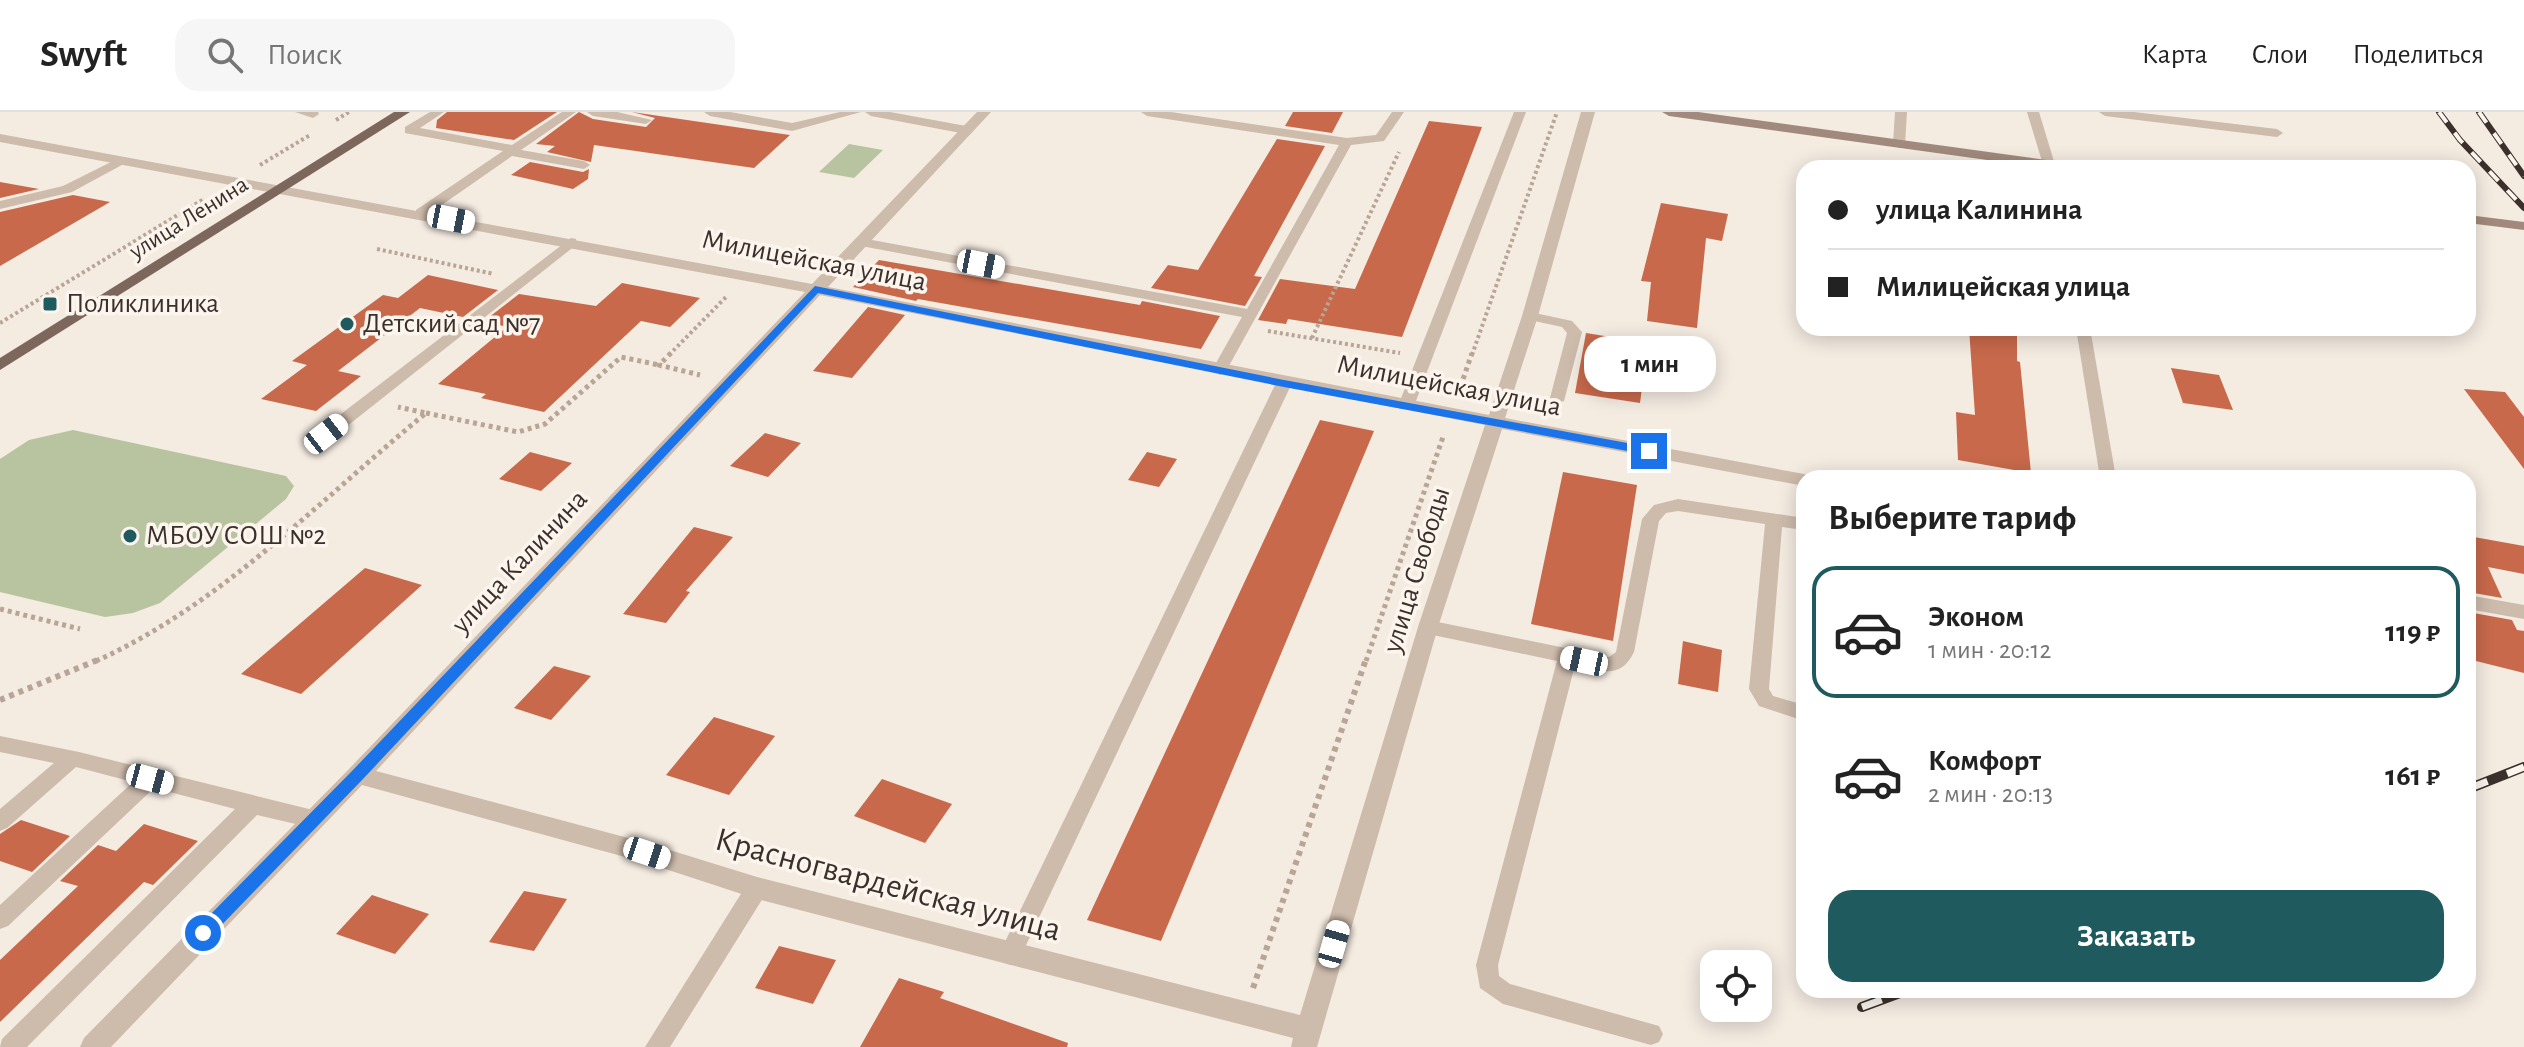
<!DOCTYPE html>
<html lang="ru">
<meta charset="utf-8">
<style>
body{margin:0;font-family:"Alegreya Sans",sans-serif;background:#f6f6f6;color:#222;height:100vh;display:flex;flex-direction:column;font-size:30px;white-space:nowrap}
*{box-sizing:border-box;margin:0}
p{font-size:26px;color:#767676}
.icon{flex:none;width:44px;height:44px;fill:none;stroke:currentColor;stroke-width:2;stroke-linecap:round;stroke-linejoin:round}
.map{position:relative;flex:1;overflow:hidden}
.details{position:absolute;left:1796px;top:358px;width:680px;height:528px;display:flex;flex-direction:column;background:#fff;border-radius:24px;box-shadow:0 4px 20px #0003}
.details>*{flex:none}
.guide{position:absolute;left:1796px;top:48px;width:680px;height:176px;border-radius:24px;box-shadow:0 4px 20px #0003;display:grid;align-content:center;height:176px;padding:0 32px;background:#fff}
.buttons{position:absolute;left:1700px;top:838px;display:grid;gap:16px}
.buttons a{display:grid;place-items:center;width:72px;height:72px;border-radius:16px;background:#fff;box-shadow:0 4px 20px #0003;font-size:40px}
.end{position:absolute;width:36px;height:36px;margin:-18px;border:10px solid #1a73e8;background:#fff;box-shadow:0 0 0 4px #fff}
.from{border-radius:50%}
.bubble{position:absolute;height:56px;border-radius:24px;background:#fff;box-shadow:0 4px 20px #0003;font-size:26px;font-weight:700;line-height:56px;text-align:center}
.car{position:absolute;width:24px;height:48px;margin:-24px -12px;border-radius:10px;box-shadow:0 0 6px 2px #0007;background:linear-gradient(#fff 24%,#345 0 40%,#fff 0 76%,#345 0 86%,#fff 0)}
.guide b{display:flex;align-items:center;gap:28px;height:76px;font-size:30px}
.guide b+b{border-top:2px solid #e0e0e0}
.guide i{width:20px;height:20px;background:#222}
ul{padding:0;list-style:none}
li{display:flex;align-items:center;gap:24px;height:132px;margin:0 16px 12px;padding:0 16px;border:4px solid transparent;border-radius:24px}
li div{flex:1}
li b{display:block;font-size:30px}
li em{font-style:normal;font-weight:700}
li.current{border-color:#1f5a5e}
li>.icon{width:72px;height:72px;stroke-width:1.5}
h2{padding:0 32px;font-size:36px;line-height:96px}
.action{display:flex;gap:16px;margin-top:auto;padding:16px 32px}
.action a{flex:1;height:92px;border-radius:24px;background:#1f5a5e;color:#fff;font-size:32px;font-weight:700;line-height:92px;text-align:center}
header{display:flex;align-items:center;gap:48px;box-sizing:border-box;height:112px;padding:0 40px;background:#fff;border-bottom:2px solid #e0e0e0}
header strong{font-size:38px}
nav{display:flex;gap:44px;margin-inline-start:auto;font-size:28px}
.search{width:560px;height:72px;background:#f6f6f6;display:flex;align-items:center;gap:20px;box-sizing:border-box;padding:0 28px;border-radius:24px;color:#767676;font-size:30px}
.map>svg:first-child{display:block}
.green{fill:#b8c4a0}
.building{fill:#c8694b}
.lines{fill:none;stroke-linecap:round;stroke-linejoin:round}
.path-far2{stroke:#b9a596;stroke-width:4;stroke-dasharray:3 3;stroke-linecap:butt}
.path-far1{stroke:#b9a596;stroke-width:5;stroke-dasharray:4 4;stroke-linecap:butt}
.path{stroke:#b9a596;stroke-width:6;stroke-dasharray:5 5;stroke-linecap:butt}
.lane{fill:#cdbbac;fill-rule:evenodd}
.street{fill:#cdbbac;fill-rule:evenodd}
.secondary{fill:#a18a7d;fill-rule:evenodd}
.primary{fill:#7d675c;fill-rule:evenodd}
.rail-far1-casing{stroke:#3b302b;stroke-width:6}
.rail-casing{stroke:#3b302b;stroke-width:10}
.rail-far1{stroke:#fbf5ee;stroke-width:4;stroke-dasharray:13;stroke-linecap:butt}
.rail{stroke:#fbf5ee;stroke-width:7;stroke-dasharray:21;stroke-linecap:butt}
.route{fill:#1a73e8}
.poi-dot{fill:#1f5a5e;stroke:#fbf5ee;stroke-width:3}
.labels{text-anchor:middle;dominant-baseline:central;stroke-width:7;stroke-linejoin:round;paint-order:stroke}
.far-street-label{font-size:24px;fill:#3b302b;stroke:#fbf5ee}
.street-label{font-size:28px;fill:#3b302b;stroke:#fbf5ee}
.poi-label{font-size:28px;fill:#3b302b;stroke:#fbf5ee;text-anchor:start}
.near-street-label{font-size:34px;fill:#3b302b;stroke:#fbf5ee}
</style>
<header>
<strong>Swyft</strong>
<div class="search"><svg class="icon" aria-label="search" viewBox="0 0 24 24"><circle cx="10" cy="10" r="6"/><path d="M15 15l6 6"/></svg>Поиск</div>
<nav><a>Карта</a><a>Слои</a><a>Поделиться</a></nav>
</header>
<div class="map">
<svg width="2524" height="935" viewBox="0 0 2524 935">
<rect width="100%" height="100%" fill="#f4ebe1"/>
<g class="green">
<path d="M849,32L883,38L854,66L819,60Z"/>
<path d="M73,318L286,364L294,374L286,387L160,491L133,501L105,505L0,480V347L29,328Z"/>
</g>
<g class="building">
<path d="M447,0H557L514,28L436,16L437,8Z"/>
<path d="M579,0L593,7L646,15L655,6L632,0L790,23L754,56L594,33L591,50L547,40L555,34L536,32Z"/>
<path d="M1293,0H1343L1332,21L1285,14Z"/>
<path d="M1429,9L1482,15L1402,225L1288,207L1286,212L1258,208L1280,167L1355,177Z"/>
<path d="M1277,27L1325,34L1254,164L1262,165L1245,194L1151,176L1168,153L1198,158Z"/>
<path d="M530,50L583,60L589,57L588,67L573,77L511,63Z"/>
<path d="M0,70L39,77L0,86Z"/>
<path d="M73,83L110,90L0,154V100Z"/>
<path d="M1661,91L1728,102L1722,129L1706,126L1697,216L1647,209L1651,170L1641,169Z"/>
<path d="M879,148L1140,193L1142,189L1220,204L1201,237L918,187L916,189L853,175Z"/>
<path d="M428,163L498,178L463,205L420,196L338,259L361,264L316,299L261,287L307,253L292,249L383,183L398,186Z"/>
<path d="M622,171L700,186L670,215L641,209L544,300L481,286L486,282L438,272L507,215L484,209L519,182L596,194Z"/>
<path d="M868,195L905,203L852,266L813,259Z"/>
<path d="M1969,216H2017V249L2020,250L2031,361L1958,348L1956,300L1975,303Z"/>
<path d="M1586,221L1648,231L1640,291L1575,281Z"/>
<path d="M2171,256L2219,263L2233,298L2183,291Z"/>
<path d="M2464,277L2505,280L2524,305V357Z"/>
<path d="M1320,308L1374,319L1161,829L1087,808Z"/>
<path d="M765,321L801,331L768,365L730,354Z"/>
<path d="M530,340L572,351L541,379L499,367Z"/>
<path d="M1147,340L1177,347L1159,375L1128,368Z"/>
<path d="M1563,360L1637,373L1613,529L1531,512Z"/>
<path d="M2468,412L2474,425L2524,434V462L2488,455L2502,486L2468,480Z"/>
<path d="M694,415L733,425L686,479L690,480L666,511L623,502Z"/>
<path d="M365,456L422,473L301,582L241,562Z"/>
<path d="M2468,500L2512,508L2517,518L2524,519V561L2468,547Z"/>
<path d="M1683,529L1722,538L1718,580L1678,572Z"/>
<path d="M554,554L591,564L551,608L514,596Z"/>
<path d="M714,605L775,624L729,683L666,663Z"/>
<path d="M882,667L952,692L925,731L854,704Z"/>
<path d="M21,708L70,724L32,760L0,749V722Z"/>
<path d="M144,712L198,729L153,773L144,770L0,910V848L78,774L60,769L98,733L116,739Z"/>
<path d="M524,779L567,787L534,839L489,830Z"/>
<path d="M372,783L429,802L395,842L336,822Z"/>
<path d="M779,834L836,848L813,892L755,876Z"/>
<path d="M899,866L944,880L940,886L1068,931L1067,935H860Z"/>
</g>
<g class="lines">
<g class="path-far2">
<path d="M336,8L349,0"/>
<path d="M260,53L310,23"/>
<path d="M377,137L494,162"/>
<path d="M0,211L204,87"/>
<path d="M1268,219L1400,241"/>
<path d="M1312,226L1399,40"/>
<path d="M669,243L726,185"/>
<path d="M1472,243L1557,0"/>
</g>
<g class="path-far1">
<path d="M671,241L659,253L700,263"/>
<path d="M1458,282L1472,241"/>
<path d="M426,301L518,320L545,312L621,245L659,253"/>
<path d="M0,497L80,517"/>
<path d="M96,549C222,492 320,388 426,301L398,295"/>
<path d="M1366,549L1444,322"/>
</g>
<g class="path">
<path d="M0,588L100,547"/>
<path d="M1253,876L1366,547"/>
</g>
<g class="lane">
<path d="M295,0H318L319,2L313,6Z"/>
<path d="M430,0H444L420,16L512,33L562,0H576L521,38L584,49L590,53L584,57L512,44L426,104H416V98L503,39L405,21V15Z"/>
<path d="M587,0H617L652,8L646,12L593,4Z"/>
<path d="M704,0H730L792,11L840,0H861L792,19L710,4Z"/>
<path d="M865,0H890L966,14L972,18L966,22L871,4Z"/>
<path d="M1141,0H1171L1347,26L1376,23L1392,0H1404L1384,29L1351,33L1225,261L1220,263L1212,258L1242,205L861,134L854,130L861,126L1247,197L1339,33L1147,4Z"/>
<path d="M1514,0H1526L1414,294L1412,297H1400L1398,294Z"/>
<path d="M1895,0H1907L1905,32L1899,36L1893,32Z"/>
<path d="M2027,0H2039L2056,56H2044Z"/>
<path d="M2099,0H2134L2277,17L2283,21L2277,25L2105,4Z"/>
<path d="M121,45L131,48L72,80L0,97V89L63,74Z"/>
<path d="M571,126L576,127V133L332,326H320L318,322L320,318Z"/>
<path d="M1530,200L1572,209L1582,220L1564,289L1558,291L1550,286L1567,221L1562,215L1525,207L1523,204Z"/>
<path d="M2076,216H2090L2116,366H2100Z"/>
<path d="M1284,266L1292,271L1018,850L1010,853L1002,850L999,843L1002,836L1276,271Z"/>
<path d="M1678,387L1804,406V418L1782,415L1769,577L1773,584L1804,593V609L1759,594L1749,577L1765,412L1678,399L1666,401L1659,409L1634,540C1620,569 1600,558 1575,553L1498,853L1499,864L1510,872L1659,914L1663,922L1659,930L1651,933L1503,892L1480,876L1476,853L1557,549L1428,522L1421,520L1419,515L1421,510L1428,508L1609,545L1616,540L1642,407L1654,393Z"/>
<path d="M0,624L79,640L313,698L320,701L324,707L320,713L313,716L257,703L27,935H0L2,927L235,697L154,676L8,814L0,817V793L133,670L76,655L7,716L0,719V697L54,651L0,640Z"/>
<path d="M757,766L765,769L768,776L765,783L670,935H645L749,769Z"/>
</g>
<g class="street">
<path d="M977,0H991L828,175L1489,303L1522,204L1581,0H1595L1538,204L1505,306L1804,362L1812,366H1804V374L1502,317L1438,515L1317,935H1291L1293,926L757,787L647,751L362,673L111,935H80L84,926L350,656L805,180L0,30V22L812,172ZM820,183L1485,313L1418,515L1300,903L757,765L647,731L376,659Z"/>
<path d="M2468,483L2524,493V507L2468,497Z"/>
</g>
<g class="secondary">
<path d="M1662,0H1698L2075,52L2082,56H2045L1669,4Z"/>
<path d="M2468,103L2524,110V118L2468,111Z"/>
</g>
<path class="primary" d="M394,0H410L0,258V246Z"/>
<defs>
<g id="rail-far1">
<path d="M2439,0L2460,28L2524,96"/>
<path d="M2479,0L2524,64"/>
</g>
<g id="rail">
<path d="M2468,677L2524,655"/>
<path d="M1862,895L1908,878"/>
</g>
</defs>
<use href="#rail-far1" class="rail-far1-casing"/>
<use href="#rail" class="rail-casing"/>
<use href="#rail-far1" class="rail-far1"/>
<use href="#rail" class="rail"/>
</g>
<path class="route" d="M815,174L1284,268L1649,335L1654,339L1649,343L1284,275L818,181L363,667L209,826H197V816L353,658Z"/>
<g class="poi-dot">
<rect x="42" y="184" width="16" height="16" rx="4"/>
<circle cx="347" cy="212" r="8"/>
<circle cx="130" cy="424" r="8"/>
</g>
<g class="labels">
<g class="far-street-label">
<text transform="translate(189 106) rotate(-32)">улица Ленина</text>
</g>
<g class="street-label">
<text transform="translate(814 149) rotate(11)">Милицейская улица</text>
<text transform="translate(1449 274) rotate(11)">Милицейская улица</text>
<text transform="translate(520 450) rotate(-47)">улица Калинина</text>
<text transform="translate(1417 458) rotate(-73)">улица Свободы</text>
</g>
<g class="poi-label">
<text x="66" y="192">Поликлиника</text>
<text x="363" y="212">Детский сад №7</text>
<text x="146" y="424">МБОУ СОШ №2</text>
</g>
<g class="near-street-label">
<text transform="translate(888 773) rotate(15)">Красногвардейская улица</text>
</g>
</g>
</svg>
<div class="buttons">
<a><svg class="icon" aria-label="locate" viewBox="0 0 24 24"><circle cx="12" cy="12" r="6"/><path d="M12 2v4M12 18v4M2 12h4M18 12h4"/></svg></a>
</div>
<i class="end from" style="left:203px;top:821px"></i>
<i class="end" style="left:1649px;top:339px"></i>
<div class="bubble" style="left:1584px;top:224px;width:132px">1 мин</div>
<i class="car" style="left:451px;top:107px;rotate:101deg"></i>
<i class="car" style="left:981px;top:152px;rotate:101deg"></i>
<i class="car" style="left:326px;top:322px;rotate:52deg"></i>
<i class="car" style="left:1584px;top:549px;rotate:282deg"></i>
<i class="car" style="left:150px;top:667px;rotate:105deg"></i>
<i class="car" style="left:647px;top:741px;rotate:108deg"></i>
<i class="car" style="left:1334px;top:832px;rotate:16deg"></i>
<div class="guide">
<b><i class="from"></i>улица Калинина</b>
<b><i></i>Милицейская улица</b>
</div>
<section class="details">
<h2>Выберите тариф</h2>
<ul>
<li class="current"><svg class="icon" aria-label="car" viewBox="0 0 24 24"><path d="M5 17H2v-5l4-1 3-4h7l3 4 3 1v5h-3M9 17h6M6 11h13"/><circle cx="7" cy="17" r="2"/><circle cx="17" cy="17" r="2"/></svg><div><b>Эконом</b><p>1 мин · 20:12</p></div><em>119 ₽</em></li>
<li><svg class="icon" aria-label="car" viewBox="0 0 24 24"><path d="M5 17H2v-5l4-1 3-4h7l3 4 3 1v5h-3M9 17h6M6 11h13"/><circle cx="7" cy="17" r="2"/><circle cx="17" cy="17" r="2"/></svg><div><b>Комфорт</b><p>2 мин · 20:13</p></div><em>161 ₽</em></li>
</ul>
<div class="action"><a>Заказать</a></div>
</section>
</div>
